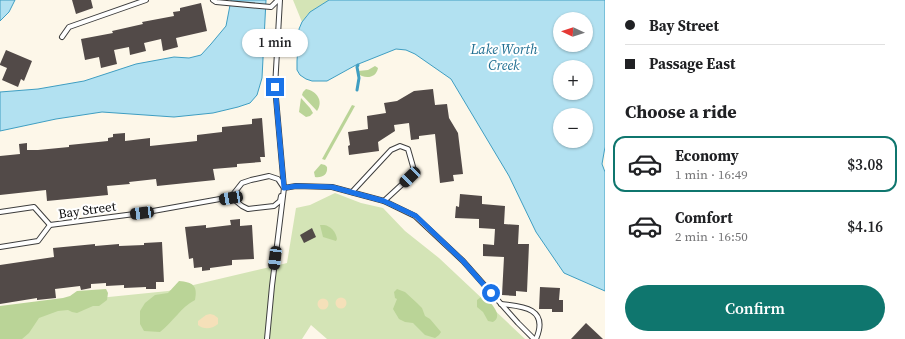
<!DOCTYPE html>
<meta charset="utf-8">
<style>
body{margin:0;font-family:"Source Serif 4",serif;background:#f6f6f6;color:#202124;height:100vh;display:flex;flex-direction:column;font-size:15px;white-space:nowrap}
*{box-sizing:border-box;margin:0}
p{font-size:13px;color:#757577}
.icon{flex:none;width:22px;height:22px;fill:none;stroke:currentColor;stroke-width:2;stroke-linecap:round;stroke-linejoin:round}
.map{position:relative;flex:1;overflow:hidden}
.side{display:flex;flex-direction:column;background:#fff;width:300px}
.side>*{flex:none}
.top-card{display:grid;align-content:center;height:88px;padding:0 20px;background:#fff}
.needle{width:26px;rotate:274deg}
.tools{position:absolute;left:553px;top:12px;display:grid;gap:8px}
.tools a{display:grid;place-items:center;width:40px;height:40px;border-radius:50%;background:#fff;box-shadow:0 1px 3px #0004;font-size:20px}
.end{position:absolute;width:18px;height:18px;margin:-9px;border:5px solid #1a73e8;background:#fff;box-shadow:0 0 0 2px #fff}
.from{border-radius:50%}
.bubble{position:absolute;height:28px;border-radius:14px;background:#fff;box-shadow:0 1px 3px #0004;font-size:13px;font-weight:600;line-height:28px;text-align:center}
.car{position:absolute;width:12px;height:24px;margin:-12px -6px;border-radius:5px;box-shadow:0 0 3px 1px #0007;background:linear-gradient(#222 24%,#8ab4d8 0 40%,#222 0 76%,#8ab4d8 0 86%,#222 0)}
.top-card b{display:flex;align-items:center;gap:14px;height:38px;font-size:15px}
.top-card b+b{border-top:1px solid #e0e0e0}
.top-card i{width:10px;height:10px;background:#202124}
ul{padding:0;list-style:none}
li{display:flex;align-items:center;gap:12px;height:56px;margin:0 8px 6px;padding:0 12px;border:2px solid transparent;border-radius:12px}
li div{flex:1}
li b{display:block;font-size:15px}
li em{font-style:normal;font-weight:600}
li.on{border-color:#0f766e}
li>.icon{width:36px;height:36px;stroke-width:1.5}
h2{padding:0 20px;font-size:18px;line-height:48px}
.primary-button{display:flex;gap:8px;margin-top:auto;padding:8px 20px}
.primary-button a{flex:1;height:46px;border-radius:24px;background:#0f766e;color:#fff;font-size:16px;font-weight:600;line-height:46px;text-align:center}
main{display:flex;flex:1;min-height:0}
.map>svg:first-child{display:block}
.green{fill:#d4e4b6}
.forest{fill:#bad497}
.sand{fill:#f5e0b9}
.water{fill:#b2e1f1;stroke:#3f9ec2;fill-rule:evenodd}
.lines{fill:none;stroke-linecap:round;stroke-linejoin:round}
.stream{stroke:#3f9ec2;stroke-width:3}
.building{fill:#524a48}
.service-casing{stroke:#3d3d3d;stroke-width:6}
.service{stroke:#fff;stroke-width:4}
.route{stroke:#1a73e8;stroke-width:5}
.labels{text-anchor:middle;dominant-baseline:central;stroke-width:4;stroke-linejoin:round;paint-order:stroke}
.street-label{font-size:13px;fill:#0a0a0a;stroke:#fff}
.water-label{font-size:14px;font-style:italic;fill:#1f6e91;stroke:#fff}
</style>
<main>
<div class="map">
<svg width="605" height="339" viewBox="0 0 605 339">
<rect width="100%" height="100%" fill="#fdf7e9"/>
<g class="green">
<path d="M293,0H329L307,15L302,22Z"/>
<path d="M335,193L361,203L383,208L405,231L439,258L525,339H327L311,325L302,339H0V308L168,291L287,263L296,208L310,205Z"/>
</g>
<g class="forest">
<path d="M375,66L378,68C376,79 364,79 357,73L358,71L368,70Z"/>
<path d="M306,89C316,91 324,100 317,111L302,95L303,92Z"/>
<path d="M301,98L310,108L313,113L310,116L306,117L299,112Z"/>
<path d="M352,105L355,106L325,160L322,159Z"/>
<path d="M321,164L325,165L327,167C328,175 322,178 315,177L314,172Z"/>
<path d="M324,225C331,226 336,232 337,239L336,241L323,237L320,225Z"/>
<path d="M179,281C193,282 198,286 195,300C181,307 173,322 160,332L144,331L140,324V311L145,303L155,295L168,293Z"/>
<path d="M106,289L108,293L107,300L99,306H93L77,313L72,312L68,310L58,311L39,318L29,333L22,339H0V306L63,298L70,296L77,291Z"/>
<path d="M397,289L405,292L417,303L422,308L425,316L430,319L441,332L439,335L435,338L425,335L413,323L405,322L399,319L393,309L397,299L395,298L394,292Z"/>
<path d="M481,297H485C491,303 504,316 493,322L488,321L483,312L477,307V300Z"/>
</g>
<g class="sand">
<circle cx="341" cy="303" r="5.5"/>
<circle cx="323" cy="304" r="5.5"/>
<path d="M210,314L214,315L218,318V324C212,329 204,330 198,325V321L206,315Z"/>
</g>
<g class="water">
<path d="M0,0H15L9,12L0,21Z"/>
<path d="M231,0H266L262,78L257,95L250,103L238,107L213,113L174,117L102,112L56,119L0,131V92L38,89L84,81L136,64L174,57L189,58L201,55L211,44L226,26Z"/>
<path d="M329,0H605V147L602,164L605,172V291L564,273L536,232L509,176L451,79L415,54L406,50L396,49L356,65L327,81H312L306,79L300,75L297,70V61L299,29L302,22L310,12ZM560,19H586V45H560ZM560,67H586V93H560ZM560,115H586V141H560Z"/>
</g>
<g class="lines">
<path class="stream" d="M357,90L359,78L357,67L358,65"/>
</g>
<g class="building">
<path d="M72,0H91L93,8L76,14Z"/>
<path d="M201,3L207,31L176,38L178,47L163,51L161,39L144,43L146,51L130,55L129,47L114,50L117,64L101,68L99,57L85,60L81,39L113,33L112,31L143,24L142,22L174,16L173,12L180,11V8Z"/>
<path d="M6,50L32,61L24,81L21,79L18,87L2,80L7,68L0,65V64Z"/>
<path d="M433,89L435,105L447,104L449,118L458,133L463,174L453,175L454,181L440,183L435,134L419,136V139L411,140L409,123L394,125L395,131L378,142L379,151L349,155L348,146L350,145L348,132L368,129L367,116L386,113L384,103L397,101L414,91Z"/>
<path d="M262,118L265,157H260L261,162L237,164V167L213,169L215,180L157,186L156,179L129,182L130,184L107,186L108,195L47,201L46,190L0,195V156L20,154L19,144L27,143V150H38L69,147V145L108,141V138L113,137V134L125,133V141L150,138V146L197,141V135L222,132V127L252,124V119Z"/>
<path d="M460,194L482,196V204L505,206L504,224L519,225L518,244H529L527,292L516,291V296L502,295L504,257L483,256V244L494,245L495,229L479,228V219L455,218L456,206L459,207Z"/>
<path d="M240,219V226L252,225L254,259L232,260V265L210,268V270L202,271V267L194,268L193,258L189,259L185,227L206,225V228L231,225L230,220Z"/>
<path d="M312,228L316,237L304,243L300,235Z"/>
<path d="M162,242L164,282H156V289H146V287L124,288V285L106,286V283L91,284V288L81,290L80,286L55,289L56,298L37,300V298L0,304V265L54,257L53,248L95,244V246L119,244V246L144,245V243Z"/>
<path d="M540,287L560,288L559,300H563V312H552V309H539Z"/>
<path d="M586,323L603,339H571Z"/>
</g>
<g class="lines">
<defs>
<g id="service">
<path d="M213,0L216,2L271,7L278,0"/>
<path d="M62,37L69,27L146,0"/>
<path d="M352,192L391,150L400,146L408,149L414,170L410,177L384,201"/>
<path d="M231,197L242,206L248,209L274,206L280,201L281,196"/>
<path d="M0,212L34,207L50,225"/>
<path d="M0,247L38,241L50,225L142,213L231,197L242,183L251,180L269,176L278,179L284,188L296,186L332,187L384,201L415,216L463,261L518,323L534,339"/>
<path d="M501,304C524,306 549,309 536,339"/>
<path d="M267,339L272,286L284,188L275,87L280,0"/>
</g>
</defs>
<use href="#service" class="service-casing"/>
<use href="#service" class="service"/>
</g>
<g class="lines">
<path class="route" d="M275,87L284,188L296,186L332,187L384,201L416,216L463,261L491,293"/>
</g>
<g class="labels">
<g class="street-label">
<text transform="translate(87 210) rotate(-8)">Bay Street</text>
</g>
<g class="water-label">
<text x="504" y="49">Lake Worth<tspan x="504" dy="16">Creek</tspan></text>
</g>
</g>
</svg>
<div class="tools">
<a><svg class="needle" viewBox="-14 -14 28 28"><path d="M0-13l5 13h-10z" fill="#e53935"/><path d="M0 13l5-13h-10z" fill="#757577"/></svg></a>
<a>+</a>
<a>−</a>
</div>
<i class="end from" style="left:491px;top:293px"></i>
<i class="end" style="left:275px;top:87px"></i>
<div class="bubble" style="left:242px;top:29px;width:66px">1 min</div>
<i class="car" style="left:410px;top:177px;rotate:226deg"></i>
<i class="car" style="left:231px;top:198px;rotate:260deg"></i>
<i class="car" style="left:142px;top:213px;rotate:263deg"></i>
<i class="car" style="left:275px;top:258px;rotate:187deg"></i>
</div>
<section class="side">
<div class="top-card">
<b><i class="from"></i>Bay Street</b>
<b><i></i>Passage East</b>
</div>
<h2>Choose a ride</h2>
<ul>
<li class="on"><svg class="icon" aria-label="car" viewBox="0 0 24 24"><path d="M5 17H2v-5l4-1 3-4h7l3 4 3 1v5h-3M9 17h6M6 11h13"/><circle cx="7" cy="17" r="2"/><circle cx="17" cy="17" r="2"/></svg><div><b>Economy</b><p>1 min · 16:49</p></div><em>$3.08</em></li>
<li><svg class="icon" aria-label="car" viewBox="0 0 24 24"><path d="M5 17H2v-5l4-1 3-4h7l3 4 3 1v5h-3M9 17h6M6 11h13"/><circle cx="7" cy="17" r="2"/><circle cx="17" cy="17" r="2"/></svg><div><b>Comfort</b><p>2 min · 16:50</p></div><em>$4.16</em></li>
</ul>
<div class="primary-button"><a>Confirm</a></div>
</section>
</main>
